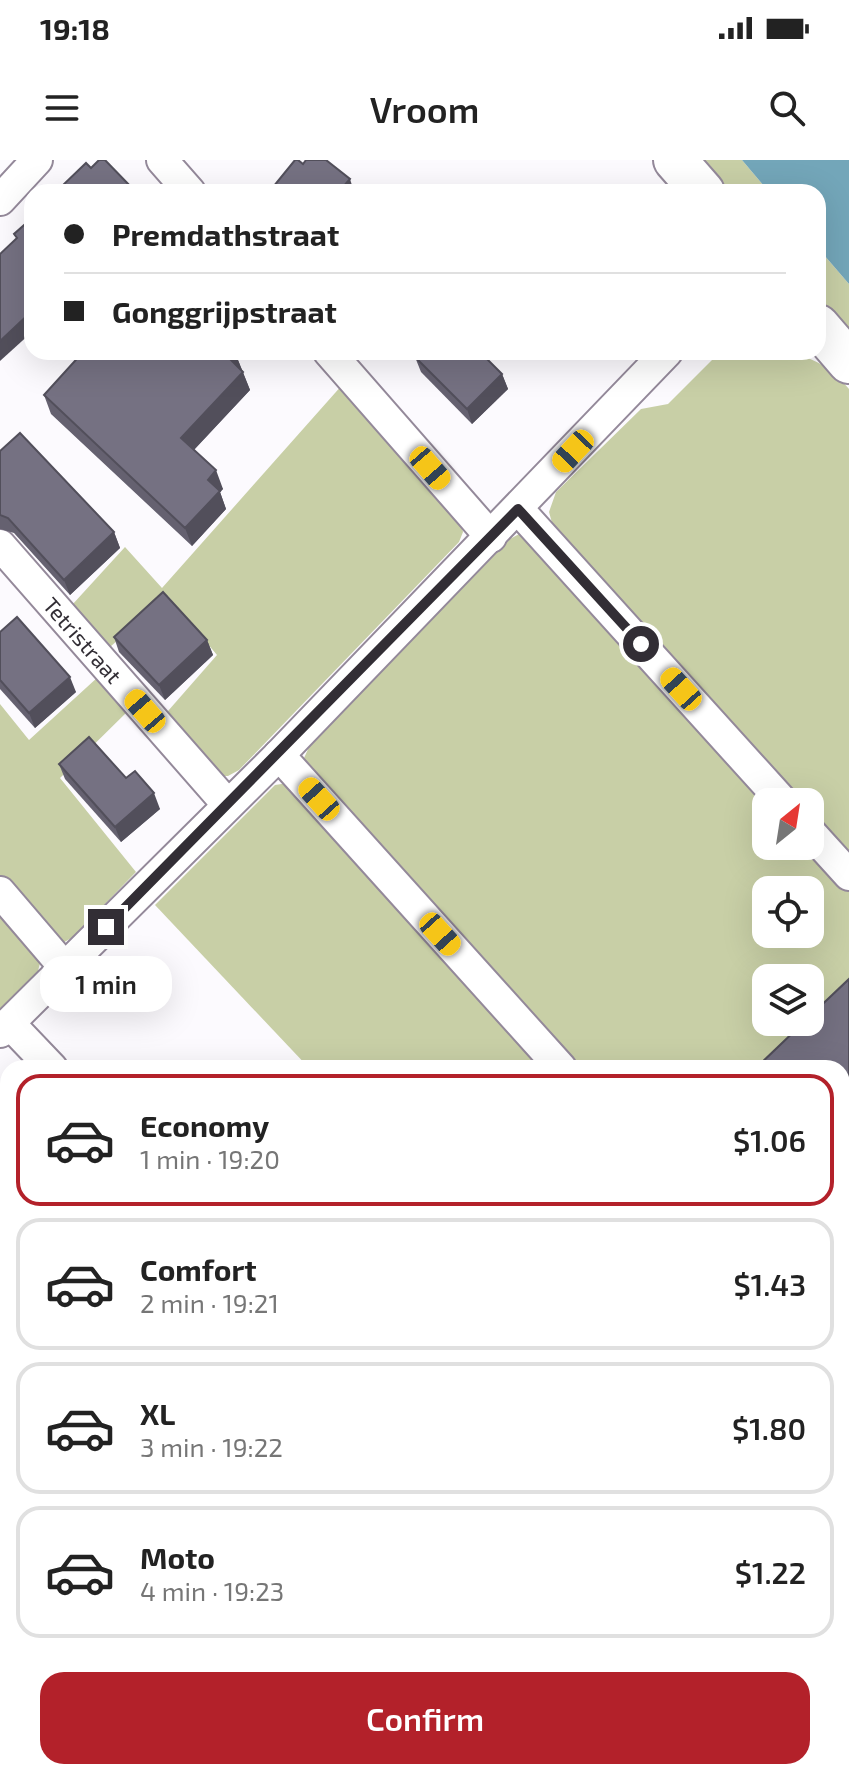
<!DOCTYPE html>
<meta charset="utf-8">
<style>
body{margin:0;font-family:"Exo 2",sans-serif;background:#f6f6f6;color:#222;height:100vh;display:flex;flex-direction:column;font-size:30px;white-space:nowrap}
*{box-sizing:border-box;margin:0}
p{font-size:26px;color:#767676}
.icon{flex:none;width:44px;height:44px;fill:none;stroke:currentColor;stroke-width:2;stroke-linecap:round;stroke-linejoin:round}
.map{position:relative;flex:1;overflow:hidden}
.panel{position:absolute;left:0px;top:900px;width:850px;height:720px;display:flex;flex-direction:column;background:#fff;border-radius:24px 24px 0 0;box-shadow:0 8px 32px #0002}
.panel>*{flex:none}
.hud{position:absolute;left:24px;top:24px;width:802px;height:176px;border-radius:24px;box-shadow:0 8px 32px #0002;display:grid;align-content:center;height:176px;padding:0 40px;background:#fff}
.needle{width:52px;rotate:30deg}
.buttons{position:absolute;left:752px;top:628px;display:grid;gap:16px}
.buttons a{display:grid;place-items:center;width:72px;height:72px;border-radius:16px;background:#fff;box-shadow:0 8px 32px #0002;font-size:40px}
.end{position:absolute;width:36px;height:36px;margin:-18px;border:10px solid #322e35;background:#fff;box-shadow:0 0 0 4px #fff}
.from{border-radius:50%}
.bubble{position:absolute;height:56px;border-radius:24px;background:#fff;box-shadow:0 8px 32px #0002;font-size:26px;font-weight:600;line-height:56px;text-align:center}
.car{position:absolute;width:24px;height:48px;margin:-24px -12px;border-radius:10px;box-shadow:0 0 6px 2px #0007;background:linear-gradient(#f5c518 24%,#345 0 40%,#f5c518 0 76%,#345 0 86%,#f5c518 0)}
.hud b{display:flex;align-items:center;gap:28px;height:76px;font-size:30px}
.hud b+b{border-top:2px solid #e0e0e0}
.hud i{width:20px;height:20px;background:#222}
ul{padding:14px 0 0;list-style:none}
li{display:flex;align-items:center;gap:24px;height:132px;margin:0 16px 12px;padding:0 24px;border:4px solid #e0e0e0;border-radius:24px}
li div{flex:1}
li b{display:block;font-size:30px}
li em{font-style:normal;font-weight:600}
li.on{border-color:#b3212a}
li>.icon{width:72px;height:72px;stroke-width:1.5}
.cta{display:flex;gap:16px;margin-top:auto;padding:16px 40px}
.cta a{flex:1;height:92px;border-radius:24px;background:#b3212a;color:#fff;font-size:32px;font-weight:600;line-height:92px;text-align:center}
.status{display:flex;justify-content:space-between;align-items:center;height:56px;padding:0 40px;background:#fff;direction:ltr}
.status svg{height:22px;fill:currentColor}
header{display:flex;justify-content:space-between;align-items:center;height:104px;padding:0 40px;background:#fff;font-size:36px;font-weight:600}
.map>svg:first-child{display:block}
.green{fill:#c8cfa6;fill-rule:evenodd}
.water{fill:#73a6b9}
.lines{fill:none;stroke-linecap:round;stroke-linejoin:round}
.street-casing{stroke:#94899a;stroke-width:34}
.secondary-casing{stroke:#94899a;stroke-width:46}
.street{stroke:#fff;stroke-width:30}
.secondary{stroke:#fff;stroke-width:42}
.wall{fill:#656170}
.shaded-wall{fill:#524f5b}
.building{fill:#757182;stroke:#524f5b;stroke-width:2}
.route{stroke:#322e35;stroke-width:10}
.labels{text-anchor:middle;dominant-baseline:central;stroke-width:8;stroke-linejoin:round;paint-order:stroke}
.street-label{font-size:22px;fill:#322e35;stroke:#fff}
</style>
<div class="status"><b>19:18</b><svg viewBox="0 0 49 12"><path d="M0 12V9h3v3zM5 12V6h3v6zM10 12V3h3v9zM15 12V0h3v12zM26 1h20v11H26zM47 4h2v5h-2z"/></svg></div>
<header><svg class="icon" aria-label="menu" viewBox="0 0 24 24"><path d="M4 6h16M4 12h16M4 18h16"/></svg>Vroom<svg class="icon" aria-label="search" viewBox="0 0 24 24"><circle cx="10" cy="10" r="6"/><path d="M15 15l6 6"/></svg></header>
<div class="map">
<svg width="849" height="1620" viewBox="0 0 849 1620">
<rect width="100%" height="100%" fill="#fcfafe"/>
<g class="green">
<path d="M698,0H742L769,32H726Z"/>
<path d="M818,88L849,124V175L818,139Z"/>
<path d="M720,192C774,192 810,183 849,229V696L810,653V642H800L554,370L549,352L556,332L641,249L668,244Z"/>
<path d="M343,224L461,362L463,372L459,382L239,610L228,616H218L161,559L217,495L168,436L110,487L72,445L125,387L162,428Z"/>
<path d="M521,373L766,642V686H810L849,725V833L768,908H574L308,615L304,598L310,585L510,379ZM766,730H810V774H766ZM766,818H810V862H766Z"/>
<path d="M98,517L129,550L60,618L136,712L73,777L61,784L0,718V544L29,580Z"/>
<path d="M288,623L549,908H309L155,745L275,625Z"/>
<path d="M0,751L37,793L40,803L38,811L0,849Z"/>
<path d="M0,1170L8,1179V1470L0,1462Z"/>
<path d="M0,1486L8,1495V1612H322L329,1620H0Z"/>
</g>
<path class="water" d="M742,0H849V124L818,88V32H769Z"/>
<g class="lines">
<defs>
<g id="street">
<path d="M162,0L190,32"/>
<path d="M0,40L37,0"/>
<path d="M329,192L491,377"/>
<path d="M518,349L783,642"/>
<path id="s1" d="M0,385L228,645"/>
<path d="M279,595L561,908"/>
<path d="M810,672L849,715"/>
<path d="M0,732L65,808"/>
<path d="M9,863L52,908"/>
<path d="M0,872L279,595L667,192"/>
<path d="M842,1293L849,1286"/>
<path d="M0,1476L8,1485"/>
<path d="M499,1620L508,1612"/>
</g>
<g id="secondary">
<path d="M675,0L703,32"/>
<path d="M818,166L849,202"/>
</g>
</defs>
<use href="#street" class="street-casing"/>
<use href="#secondary" class="secondary-casing"/>
<use href="#street" class="street"/>
<use href="#secondary" class="secondary"/>
</g>
<g class="wall">
<path d="M236,195L250,230L194,290L223,329L220,332L226,349L192,386L51,254L44,235Z"/>
<path d="M415,197L502,214L508,229L472,264L421,212Z"/>
<path d="M0,291L114,372L120,388L70,435L14,373L0,369Z"/>
<path d="M0,472L76,532L35,568L0,529Z"/>
<path d="M114,477L207,480L213,495L165,540L119,492Z"/>
<path d="M59,604L126,618L160,649L121,682L65,619Z"/>
<path d="M849,1324V1401L842,1393V1330Z"/>
<path d="M328,1612H436L428,1620H335Z"/>
</g>
<g class="shaded-wall">
<path d="M350,19L354,32H345L343,27Z"/>
<path d="M32,151V172L0,201V181Z"/>
<path d="M236,195L250,230L188,296L181,278L231,200Z"/>
<path d="M502,214L508,229L472,264L467,249Z"/>
<path d="M216,310L223,329L220,332L226,349L192,386L185,368L208,320Z"/>
<path d="M114,372L120,388L70,435L64,420Z"/>
<path d="M207,480L213,495L165,540L159,525Z"/>
<path d="M70,517L76,532L35,568L29,553Z"/>
<path d="M154,633L160,649L121,682L115,667Z"/>
<path d="M8,973V984L6,987L3,979Z"/>
<path d="M849,981V1001L842,1008V987Z"/>
<path d="M8,1096V1123L0,1131V1104Z"/>
<path d="M849,1179V1199L842,1205V1185Z"/>
<path d="M412,1612H436L428,1620H403Z"/>
<path d="M733,1612H757L749,1620H736Z"/>
</g>
<g class="building">
<path d="M99,0H105L136,32H60L66,27L63,25L86,3L91,8Z"/>
<path d="M295,0H298L303,4L306,0H326L350,19L343,27L349,32H269Z"/>
<path d="M32,58V151L0,181V94L17,78L14,74Z"/>
<path d="M83,192H233L236,195L231,200L243,212L181,278L216,310L208,320L220,331L185,368L44,235Z"/>
<path d="M420,192H480L502,214L467,249L415,197Z"/>
<path d="M20,273L114,372L64,420L8,358L0,355V291Z"/>
<path d="M163,432L207,480L159,525L114,477Z"/>
<path d="M17,457L70,517L29,553L0,520V472Z"/>
<path d="M89,577L126,618L135,611L154,633L115,667L59,604Z"/>
<path d="M849,819V981L842,987V908H756L804,862H810V856Z"/>
<path d="M8,935V973L3,979L0,976V943Z"/>
<path d="M0,979L8,987V1096L0,1104Z"/>
<path d="M849,1054V1179L842,1185V1057L844,1058Z"/>
<path d="M849,1324V1390L842,1383V1330Z"/>
<path d="M0,1609L11,1620H0Z"/>
<path d="M337,1612H412L403,1620H345Z"/>
<path d="M555,1612H571L578,1620H547Z"/>
<path d="M633,1612H733L740,1620H629L627,1617Z"/>
</g>
<g class="lines">
<path class="route" d="M106,767L518,349L641,484"/>
</g>
<g class="labels">
<g class="street-label">
<text stroke="none"><textPath href="#s1" startOffset="126">Tetristraat</textPath></text>
</g>
</g>
</svg>
<div class="buttons">
<a><svg class="needle" viewBox="-14 -14 28 28"><path d="M0-13l5 13h-10z" fill="#e53935"/><path d="M0 13l5-13h-10z" fill="#767676"/></svg></a>
<a><svg class="icon" aria-label="locate" viewBox="0 0 24 24"><circle cx="12" cy="12" r="6"/><path d="M12 2v4M12 18v4M2 12h4M18 12h4"/></svg></a>
<a><svg class="icon" aria-label="layers" viewBox="0 0 24 24"><path d="M12 4l9 5-9 5-9-5zM3 14l9 5 9-5"/></svg></a>
</div>
<i class="end from" style="left:641px;top:484px"></i>
<i class="end" style="left:106px;top:767px"></i>
<div class="bubble" style="left:40px;top:796px;width:132px">1 min</div>
<i class="car" style="left:573px;top:291px;rotate:223deg"></i>
<i class="car" style="left:430px;top:308px;rotate:139deg"></i>
<i class="car" style="left:681px;top:529px;rotate:318deg"></i>
<i class="car" style="left:145px;top:551px;rotate:319deg"></i>
<i class="car" style="left:319px;top:639px;rotate:318deg"></i>
<i class="car" style="left:440px;top:774px;rotate:138deg"></i>
<div class="hud">
<b><i class="from"></i>Premdathstraat</b>
<b><i></i>Gonggrijpstraat</b>
</div>
<section class="panel">
<ul>
<li class="on"><svg class="icon" aria-label="car" viewBox="0 0 24 24"><path d="M5 17H2v-5l4-1 3-4h7l3 4 3 1v5h-3M9 17h6M6 11h13"/><circle cx="7" cy="17" r="2"/><circle cx="17" cy="17" r="2"/></svg><div><b>Economy</b><p>1 min · 19:20</p></div><em>$1.06</em></li>
<li><svg class="icon" aria-label="car" viewBox="0 0 24 24"><path d="M5 17H2v-5l4-1 3-4h7l3 4 3 1v5h-3M9 17h6M6 11h13"/><circle cx="7" cy="17" r="2"/><circle cx="17" cy="17" r="2"/></svg><div><b>Comfort</b><p>2 min · 19:21</p></div><em>$1.43</em></li>
<li><svg class="icon" aria-label="car" viewBox="0 0 24 24"><path d="M5 17H2v-5l4-1 3-4h7l3 4 3 1v5h-3M9 17h6M6 11h13"/><circle cx="7" cy="17" r="2"/><circle cx="17" cy="17" r="2"/></svg><div><b>XL</b><p>3 min · 19:22</p></div><em>$1.80</em></li>
<li><svg class="icon" aria-label="car" viewBox="0 0 24 24"><path d="M5 17H2v-5l4-1 3-4h7l3 4 3 1v5h-3M9 17h6M6 11h13"/><circle cx="7" cy="17" r="2"/><circle cx="17" cy="17" r="2"/></svg><div><b>Moto</b><p>4 min · 19:23</p></div><em>$1.22</em></li>
</ul>
<div class="cta"><a>Confirm</a></div>
</section>
</div>
